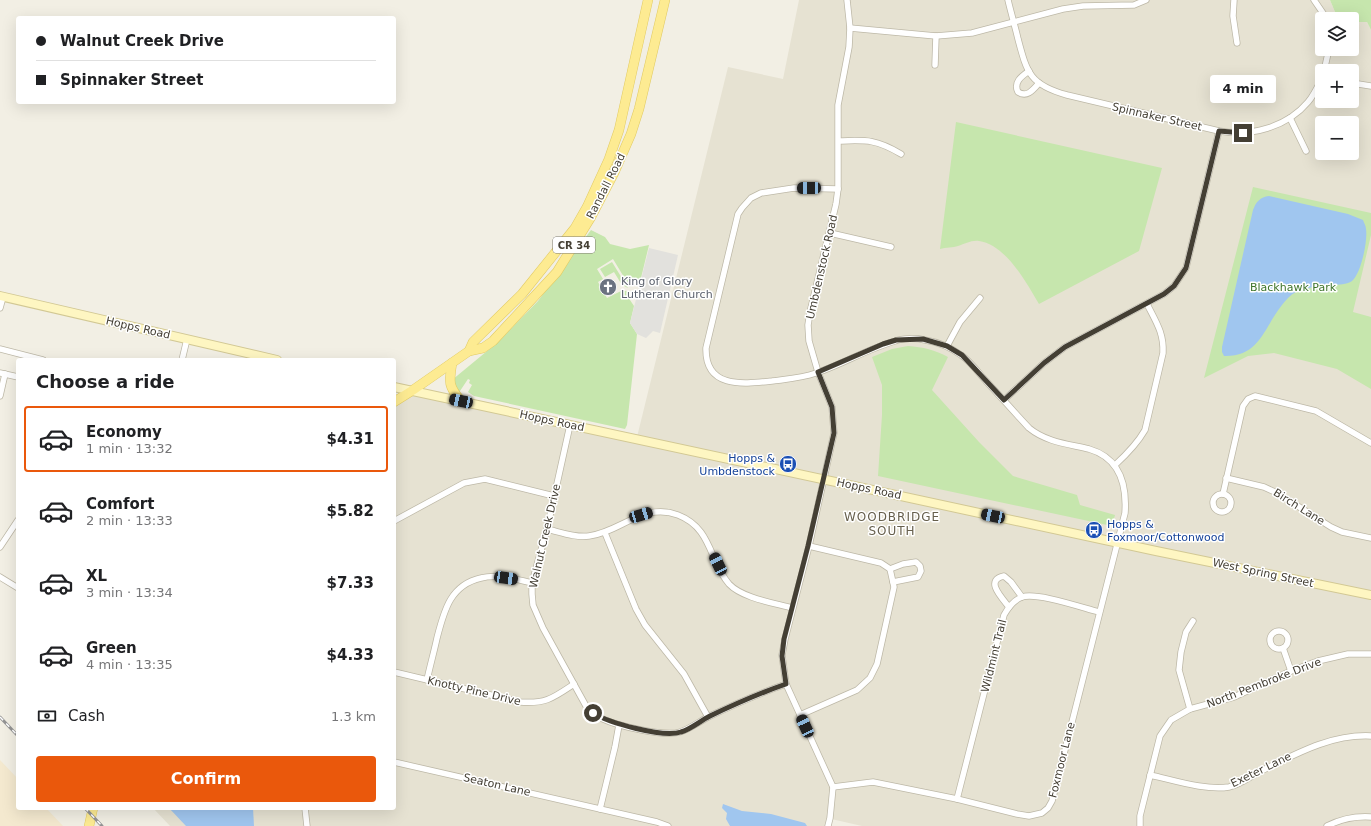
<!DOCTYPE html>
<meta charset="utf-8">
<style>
body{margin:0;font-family:"DejaVu Sans",sans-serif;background:#f6f6f6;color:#202124;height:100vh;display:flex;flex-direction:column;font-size:15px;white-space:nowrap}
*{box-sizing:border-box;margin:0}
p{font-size:13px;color:#757577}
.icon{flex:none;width:22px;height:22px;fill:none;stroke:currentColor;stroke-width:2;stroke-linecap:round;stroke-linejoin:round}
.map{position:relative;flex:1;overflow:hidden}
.side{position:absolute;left:16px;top:358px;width:380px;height:452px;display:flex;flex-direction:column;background:#fff;border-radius:4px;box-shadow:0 4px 16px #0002}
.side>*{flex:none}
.hud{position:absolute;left:16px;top:16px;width:380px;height:88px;border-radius:4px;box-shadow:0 4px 16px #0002;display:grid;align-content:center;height:88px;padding:0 20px;background:#fff}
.controls{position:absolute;left:1315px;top:12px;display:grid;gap:8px}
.controls a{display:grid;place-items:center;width:44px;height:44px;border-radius:4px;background:#fff;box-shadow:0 4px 16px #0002;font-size:20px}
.end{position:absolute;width:18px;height:18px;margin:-9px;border:5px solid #443f34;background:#fff;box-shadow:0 0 0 2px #fff}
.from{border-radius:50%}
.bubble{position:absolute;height:28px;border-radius:4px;background:#fff;box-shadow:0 4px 16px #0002;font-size:13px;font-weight:700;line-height:28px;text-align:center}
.car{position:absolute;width:12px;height:24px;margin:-12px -6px;border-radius:5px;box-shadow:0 0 3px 1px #0007;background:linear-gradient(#222 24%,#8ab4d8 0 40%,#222 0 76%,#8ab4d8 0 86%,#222 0)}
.hud b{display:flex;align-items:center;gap:14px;height:38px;font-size:15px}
.hud b+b{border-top:1px solid #e0e0e0}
.hud i{width:10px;height:10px;background:#202124}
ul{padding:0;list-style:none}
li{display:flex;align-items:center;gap:12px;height:66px;margin:0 8px 6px;padding:0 12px;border:2px solid transparent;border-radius:4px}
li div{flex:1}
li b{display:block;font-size:15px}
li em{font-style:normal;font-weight:700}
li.on{border-color:#ea580c}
li>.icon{width:36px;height:36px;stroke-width:1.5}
h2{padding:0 20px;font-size:18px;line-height:48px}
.pay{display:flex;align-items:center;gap:10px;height:44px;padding:0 20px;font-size:15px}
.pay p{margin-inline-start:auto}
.primary-button{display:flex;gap:8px;margin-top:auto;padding:8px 20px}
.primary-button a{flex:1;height:46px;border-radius:4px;background:#ea580c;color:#fff;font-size:16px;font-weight:700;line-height:46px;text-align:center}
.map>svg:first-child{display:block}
.residential{fill:#e6e2d2;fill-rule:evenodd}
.commercial{fill:#f4e9cf}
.green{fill:#c6e6ad}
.parking{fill:#e2e1dd}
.water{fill:#a0c6ef}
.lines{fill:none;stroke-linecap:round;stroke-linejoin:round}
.street-casing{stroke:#bdb8a7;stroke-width:7}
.secondary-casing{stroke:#d2c894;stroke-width:10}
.primary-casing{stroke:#e1ca62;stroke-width:10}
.street{stroke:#fff;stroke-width:5.5}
.secondary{stroke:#fef6c2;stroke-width:8}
.primary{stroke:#fdeb92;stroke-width:9}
.rail-casing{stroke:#949494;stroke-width:3}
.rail{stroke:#fff;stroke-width:1.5;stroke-dasharray:4.5;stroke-linecap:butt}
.route{stroke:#443f34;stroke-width:5}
.labels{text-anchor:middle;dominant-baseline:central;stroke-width:3;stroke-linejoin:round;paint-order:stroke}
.shield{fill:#fff;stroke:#7c7971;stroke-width:1}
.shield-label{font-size:10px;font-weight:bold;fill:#443f34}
.street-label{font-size:11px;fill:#443f34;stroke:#fff}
.worship-label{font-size:11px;fill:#5b616d;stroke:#fff;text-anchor:start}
.park-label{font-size:11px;fill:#3d7429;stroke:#fff}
.transit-label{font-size:11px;fill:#164399;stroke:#fff;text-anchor:end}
.neighbourhood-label{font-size:12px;letter-spacing:1px;fill:#665f4c;stroke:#fff}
</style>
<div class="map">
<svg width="1371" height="826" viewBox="0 0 1371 826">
<rect width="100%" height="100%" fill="#f2efe4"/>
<g class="residential">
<path d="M799,0H1330L1338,19H1322V49H1352V22H1367L1371,30V592L637,437L728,67L783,79ZM1322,71H1352V101H1322ZM1322,123H1352V153H1322Z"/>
<path d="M414,394L1371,599V826H862L827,818L825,826H170L153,808H394V406Z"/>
</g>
<path class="commercial" d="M0,760L18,779V808H46L63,826H0Z"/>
<g class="green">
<path d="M1330,0H1371V30L1367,22H1352V19H1338Z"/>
<path d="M956,122L1162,168L1139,251L1039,304C1026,282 1006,245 979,241C971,240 965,244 958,246C953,248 946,247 940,249Z"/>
<path d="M1253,187L1371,213V235L1353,312L1371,317V389L1337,369L1274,353L1248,356L1204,378Z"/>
<path d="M591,230L605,237L610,244L630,249L649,245L641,278L632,283L630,287L613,259L597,269L603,279L598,282L607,298L621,291H628V297L634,306L630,323L637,334L627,425L625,429L474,396L468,392L472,385L469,383L470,380L468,379L460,391L454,390L452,380L498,342L538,301Z"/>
<path d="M612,262L628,288L622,285L614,272L605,277L600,269Z"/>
<path d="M908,346C923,347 935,350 948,357L932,390L979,442L1013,476L1077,495L1080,505L1115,515L1112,526L878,476L882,415V385L872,357L892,349Z"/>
</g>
<path class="parking" d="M649,248L678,255L660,333L653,331L646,338L637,334L630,323Z"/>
<g class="water">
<path d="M1269,196L1348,214L1363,220C1364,223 1366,226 1366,229C1368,240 1361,274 1352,281C1347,286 1322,285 1313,287C1308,288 1301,290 1296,292C1290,295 1286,300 1282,305C1264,327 1260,357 1224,356L1222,352V347L1253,210C1256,202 1260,197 1269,196Z"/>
<path d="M723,804L742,811L771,814L805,823L807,826H730L726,819L727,813L722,808Z"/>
<path d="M169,808H253L254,826H186Z"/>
</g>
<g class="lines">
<defs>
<g id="street">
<path d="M1008,0C1011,13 1015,26 1018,39C1027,73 1030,85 1067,95L1219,131C1251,137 1287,127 1308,102C1314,95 1318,86 1322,78"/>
<path d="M1234,0L1233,16L1237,43"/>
<path d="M1314,0L1327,19"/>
<path d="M850,28L936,36L972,33L1063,9L1083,6L1134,5L1146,0"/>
<path d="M935,65L936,36"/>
<path d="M1029,71C1022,76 1013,82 1018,92C1027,98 1033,90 1039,83"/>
<path d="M1324,71L1329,49"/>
<path d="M1352,83L1371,86"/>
<path d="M1290,118L1306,151"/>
<path d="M839,141C866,140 876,139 901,154"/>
<path d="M830,233L891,247"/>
<path d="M0,308L3,297"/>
<path d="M947,346L960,322L980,298"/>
<path d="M0,349L43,360"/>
<path d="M182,360L187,339"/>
<path d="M0,373L18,377"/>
<path d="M0,396L5,374"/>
<path d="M1004,400L1044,363L1065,347L1164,294L1174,286L1186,268L1219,131"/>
<path d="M570,425L547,529L532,583V594L533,605L543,628L586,706C591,711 596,716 603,719C618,726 665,737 680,732C690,729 700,721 710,716C735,704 760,693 786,684"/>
<path d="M1115,465C1127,454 1137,444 1145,430L1163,353C1164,333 1156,322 1147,304"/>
<path d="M1226,478L1264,487L1277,493L1331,527L1342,532L1371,538"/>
<circle cx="1222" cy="503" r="9"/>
<path d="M1223,494L1243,406L1248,399L1255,396L1316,411L1371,443"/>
<path d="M394,521L464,483L485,479L554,496"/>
<path d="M547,529C560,532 575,538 589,536C621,532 643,502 678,515C712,528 709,561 729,584C742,598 774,603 792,608"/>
<path d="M605,533L636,609L645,625L684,674L708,717"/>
<path d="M0,547L18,520"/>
<path d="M890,569L903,564L916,562L920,566L921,571L918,577L893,582"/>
<path d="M0,577L18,588"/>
<path d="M1009,607C1002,598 984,580 1004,576L1011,582L1022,597"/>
<circle cx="1279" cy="640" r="9"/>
<path d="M1283,648L1291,671"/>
<path d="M394,672L520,702C546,704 553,698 574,684"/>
<path d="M427,680C430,666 434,652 437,638C444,611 450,585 481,578C497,574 516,579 532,583"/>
<path d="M1190,709L1179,670L1181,652L1186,632L1193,621"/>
<path d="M800,715L857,690L870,678L877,664L894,587L890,569L881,563L809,546"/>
<path d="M394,762L657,822L668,826"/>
<path d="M1150,775C1173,780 1206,791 1229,787C1239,785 1250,777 1259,772C1294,755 1330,734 1371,736"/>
<path d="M833,787L873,782L957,799L1017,814L1029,816L1042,813L1048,808L1052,801L1125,513C1127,484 1120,458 1089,449C1068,444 1046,442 1029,428C1014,412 1000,396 986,381C978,372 970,361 961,355C950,347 938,342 925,340C916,338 903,338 895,341C867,349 843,364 816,373C802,378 787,379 772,381C743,384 705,389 706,348L738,214L742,208L751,198L761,193L794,188L838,189"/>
<path d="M957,799L1004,615C1008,608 1014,600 1022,597C1037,592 1083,608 1099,612"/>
<path d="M305,808L307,826"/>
<path d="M600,809L615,747L619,725"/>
<path d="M828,826L830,818L833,787L786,684L782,655L785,639L809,546L834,433L832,407L818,372L809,341L808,325L810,312L836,204L838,189V105L849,47L850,28L847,0"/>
<path d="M1140,826V816L1160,736L1171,720L1190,709L1234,697L1291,671L1318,661L1348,654H1371"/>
<path d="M1327,826C1341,819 1356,816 1371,817"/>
</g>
<g id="secondary">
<path d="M0,296L277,360"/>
<path d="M394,387L1156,551L1371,595"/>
</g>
<g id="primary">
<path d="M469,351L473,342L522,294L575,228L587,207L609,159L619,130L648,0"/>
<path d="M452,363C449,382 448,386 461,401"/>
<path d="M394,402L413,390L469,351L483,348L493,341L557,272L591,217L614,173L631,134L639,109L665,0"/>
<path d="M89,826L93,808"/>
</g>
</defs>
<use href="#street" class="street-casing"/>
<use href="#secondary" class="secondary-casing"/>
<use href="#primary" class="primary-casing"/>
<use href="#street" class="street"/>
<use href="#secondary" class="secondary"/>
<use href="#primary" class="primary"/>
<defs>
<g id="rail">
<path d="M0,717L18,736"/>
<path d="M85,808L102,826"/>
</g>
</defs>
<use href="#rail" class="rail-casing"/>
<use href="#rail" class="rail"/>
</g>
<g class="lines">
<path class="route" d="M593,713C609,723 663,738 681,732C691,729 700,721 710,716C735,704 760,693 786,684L782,656L784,639L808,546L834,433L832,407L818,372L883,344L896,340L923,339L947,346L962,355L1004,400L1044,363L1065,347L1164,294L1174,286L1186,268L1219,131L1243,133"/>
</g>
<defs>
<symbol id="church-disc" viewBox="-11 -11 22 22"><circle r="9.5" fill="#6b7280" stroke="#fff"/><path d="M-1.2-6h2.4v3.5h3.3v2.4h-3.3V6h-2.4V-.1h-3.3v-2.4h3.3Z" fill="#fff"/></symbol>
<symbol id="bus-disc" viewBox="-11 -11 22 22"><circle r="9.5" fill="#1a4fb4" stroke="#fff"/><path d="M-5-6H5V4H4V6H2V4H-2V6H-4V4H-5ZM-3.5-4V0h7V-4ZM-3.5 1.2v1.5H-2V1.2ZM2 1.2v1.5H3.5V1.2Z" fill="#fff"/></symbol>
</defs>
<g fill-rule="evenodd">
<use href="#church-disc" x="598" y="277" width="20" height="20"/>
<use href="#bus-disc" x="778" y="454" width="20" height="20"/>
<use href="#bus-disc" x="1084" y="520" width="20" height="20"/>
</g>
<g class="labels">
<rect class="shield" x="553" y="237" width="42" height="16" rx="3"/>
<g class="shield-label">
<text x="574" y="245">CR 34</text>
</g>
<g class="street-label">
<text transform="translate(1157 117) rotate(13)">Spinnaker Street</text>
<text transform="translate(606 186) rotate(-63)">Randall Road</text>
<text transform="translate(822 267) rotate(-77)">Umbdenstock Road</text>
<text transform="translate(138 328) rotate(13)">Hopps Road</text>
<text transform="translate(552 421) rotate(12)">Hopps Road</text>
<text transform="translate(869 489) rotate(12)">Hopps Road</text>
<text transform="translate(1299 507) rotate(32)">Birch Lane</text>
<text transform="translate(545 536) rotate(-77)">Walnut Creek Drive</text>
<text transform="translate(1263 573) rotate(12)">West Spring Street</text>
<text transform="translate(994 656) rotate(-76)">Wildmint Trail</text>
<text transform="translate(1264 683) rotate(-21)">North Pembroke Drive</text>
<text transform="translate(474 691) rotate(13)">Knotty Pine Drive</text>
<text transform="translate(1062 760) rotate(-76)">Foxmoor Lane</text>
<text transform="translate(1261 770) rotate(-26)">Exeter Lane</text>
<text transform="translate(497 785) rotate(13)">Seaton Lane</text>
</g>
<g class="worship-label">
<text x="621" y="281">King of Glory<tspan x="621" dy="13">Lutheran Church</tspan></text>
</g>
<g class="park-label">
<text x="1293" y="287">Blackhawk Park</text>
</g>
<g class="transit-label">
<text x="775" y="458">Hopps &amp;<tspan x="775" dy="13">Umbdenstock</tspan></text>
<text x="1107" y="524" text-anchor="start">Hopps &amp;<tspan x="1107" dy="13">Foxmoor/Cottonwood</tspan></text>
</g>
<g class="neighbourhood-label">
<text x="892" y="517">WOODBRIDGE<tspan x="892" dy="14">SOUTH</tspan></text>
</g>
</g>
</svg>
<div class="controls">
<a><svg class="icon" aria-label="layers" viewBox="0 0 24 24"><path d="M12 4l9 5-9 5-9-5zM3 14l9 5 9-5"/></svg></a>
<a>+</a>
<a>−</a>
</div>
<i class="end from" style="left:593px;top:713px"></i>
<i class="end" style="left:1243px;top:133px"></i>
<div class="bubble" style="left:1210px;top:75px;width:66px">4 min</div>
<i class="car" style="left:809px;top:188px;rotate:269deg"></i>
<i class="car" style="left:461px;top:401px;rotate:282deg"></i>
<i class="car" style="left:641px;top:515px;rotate:74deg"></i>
<i class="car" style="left:993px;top:516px;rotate:282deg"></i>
<i class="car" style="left:718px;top:564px;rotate:334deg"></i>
<i class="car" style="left:506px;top:578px;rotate:98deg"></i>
<i class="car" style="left:805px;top:726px;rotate:335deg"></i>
<div class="hud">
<b><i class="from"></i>Walnut Creek Drive</b>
<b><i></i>Spinnaker Street</b>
</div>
<section class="side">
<h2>Choose a ride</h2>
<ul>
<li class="on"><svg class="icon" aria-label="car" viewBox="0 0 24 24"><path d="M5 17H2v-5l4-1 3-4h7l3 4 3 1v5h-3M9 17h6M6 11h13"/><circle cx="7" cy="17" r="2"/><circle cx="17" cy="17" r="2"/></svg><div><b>Economy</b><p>1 min · 13:32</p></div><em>$4.31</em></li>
<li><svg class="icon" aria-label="car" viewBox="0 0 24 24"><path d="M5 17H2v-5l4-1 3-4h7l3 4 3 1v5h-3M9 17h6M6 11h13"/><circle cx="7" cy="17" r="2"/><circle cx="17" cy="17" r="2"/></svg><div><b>Comfort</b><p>2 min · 13:33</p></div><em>$5.82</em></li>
<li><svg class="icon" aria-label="car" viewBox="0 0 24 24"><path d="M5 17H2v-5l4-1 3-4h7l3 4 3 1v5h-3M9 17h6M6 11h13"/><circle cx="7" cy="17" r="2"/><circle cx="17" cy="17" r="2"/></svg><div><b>XL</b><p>3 min · 13:34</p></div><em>$7.33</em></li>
<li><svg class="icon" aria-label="car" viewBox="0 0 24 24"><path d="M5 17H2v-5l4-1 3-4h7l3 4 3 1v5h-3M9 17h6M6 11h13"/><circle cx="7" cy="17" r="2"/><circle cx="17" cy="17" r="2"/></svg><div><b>Green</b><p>4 min · 13:35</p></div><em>$4.33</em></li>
</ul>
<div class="pay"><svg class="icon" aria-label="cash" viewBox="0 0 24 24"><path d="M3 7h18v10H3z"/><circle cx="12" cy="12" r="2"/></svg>Cash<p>1.3 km</p></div>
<div class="primary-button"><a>Confirm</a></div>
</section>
</div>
